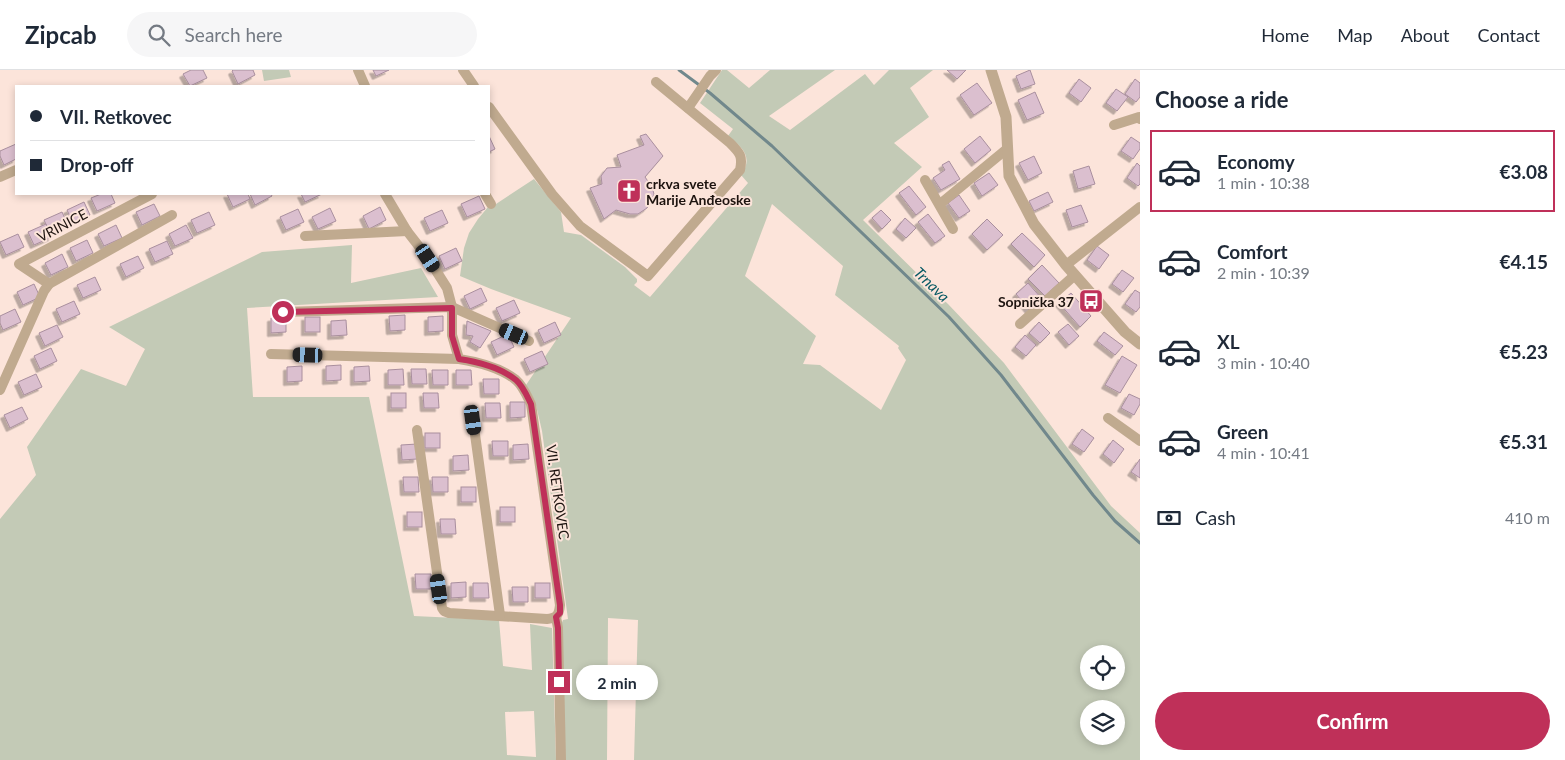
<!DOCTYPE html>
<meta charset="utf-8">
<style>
body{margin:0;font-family:Lato,sans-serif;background:#f6f6f7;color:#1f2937;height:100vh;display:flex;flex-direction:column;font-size:19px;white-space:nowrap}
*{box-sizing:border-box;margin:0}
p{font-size:16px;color:#747a83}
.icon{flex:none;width:28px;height:28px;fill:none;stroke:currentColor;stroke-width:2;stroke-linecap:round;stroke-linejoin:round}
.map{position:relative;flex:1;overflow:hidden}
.drawer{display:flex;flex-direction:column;background:#fff;width:425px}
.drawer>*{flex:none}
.guide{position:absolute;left:15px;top:15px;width:475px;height:110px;border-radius:0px;box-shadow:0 2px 8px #0003;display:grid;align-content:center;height:110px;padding:0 15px;background:#fff}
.buttons{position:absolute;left:1080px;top:575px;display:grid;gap:10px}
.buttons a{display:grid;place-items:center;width:45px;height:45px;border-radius:50%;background:#fff;box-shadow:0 2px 8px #0003;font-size:25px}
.end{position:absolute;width:22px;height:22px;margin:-11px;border:6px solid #bf3059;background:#fff;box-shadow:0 0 0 2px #fff}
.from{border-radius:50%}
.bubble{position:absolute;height:35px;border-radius:18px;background:#fff;box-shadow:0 2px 8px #0003;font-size:16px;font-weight:700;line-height:35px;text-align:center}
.car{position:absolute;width:15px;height:30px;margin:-15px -8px;border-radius:6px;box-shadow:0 0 4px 1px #0007;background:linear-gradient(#222 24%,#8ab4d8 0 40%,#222 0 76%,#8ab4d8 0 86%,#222 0)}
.guide b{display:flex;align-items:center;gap:18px;height:48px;font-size:19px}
.guide b+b{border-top:1px solid #e0e1e3}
.guide i{width:12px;height:12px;background:#1f2937}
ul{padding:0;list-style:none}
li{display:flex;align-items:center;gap:15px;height:82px;margin:0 10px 8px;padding:0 5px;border:2px solid transparent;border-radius:0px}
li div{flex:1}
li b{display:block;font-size:19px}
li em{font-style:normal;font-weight:700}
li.active{border-color:#bf3059}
li>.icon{width:45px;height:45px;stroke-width:1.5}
h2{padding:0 15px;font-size:22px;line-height:60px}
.pay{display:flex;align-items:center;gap:12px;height:55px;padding:0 15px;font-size:19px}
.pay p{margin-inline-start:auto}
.action{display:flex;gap:10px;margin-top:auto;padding:10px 15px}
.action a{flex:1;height:58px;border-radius:30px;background:#bf3059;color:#fff;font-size:20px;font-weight:700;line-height:58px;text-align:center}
header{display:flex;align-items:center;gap:30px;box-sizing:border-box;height:70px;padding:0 25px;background:#fff;border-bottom:1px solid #e0e1e3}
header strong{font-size:24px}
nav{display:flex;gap:28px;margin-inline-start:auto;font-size:18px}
.search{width:350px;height:45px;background:#f6f6f7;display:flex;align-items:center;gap:12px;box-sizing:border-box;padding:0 18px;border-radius:28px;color:#747a83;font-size:19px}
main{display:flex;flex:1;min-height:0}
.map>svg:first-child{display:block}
.green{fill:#c3cab6;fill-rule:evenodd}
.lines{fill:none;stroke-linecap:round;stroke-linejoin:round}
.stream{stroke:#71888c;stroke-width:3}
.building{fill:#dbbfcf;stroke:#a98f9e;filter:url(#shadow)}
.minor{stroke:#c0aa8f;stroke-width:10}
.tertiary{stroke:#c0aa8f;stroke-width:11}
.route{stroke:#bf3059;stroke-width:6}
.labels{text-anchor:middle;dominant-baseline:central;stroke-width:4;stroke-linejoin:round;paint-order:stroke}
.poi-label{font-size:14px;font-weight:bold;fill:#1d130f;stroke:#fce4da;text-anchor:start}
.street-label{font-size:14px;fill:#1d130f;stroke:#fce4da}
.water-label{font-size:15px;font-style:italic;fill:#075963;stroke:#fce4da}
</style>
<header>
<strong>Zipcab</strong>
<div class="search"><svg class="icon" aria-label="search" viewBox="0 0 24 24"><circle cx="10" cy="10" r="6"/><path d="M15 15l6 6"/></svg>Search here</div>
<nav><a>Home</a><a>Map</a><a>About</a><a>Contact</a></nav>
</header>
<main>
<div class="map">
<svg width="1140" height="690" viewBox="0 0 1140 690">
<defs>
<filter id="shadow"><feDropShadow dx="-3.5" dy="3.5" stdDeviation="0" flood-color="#0004"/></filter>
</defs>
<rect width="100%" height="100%" fill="#fce4da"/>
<g class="green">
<path d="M262,0H289L291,7L264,11Z"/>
<path d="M722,0H727L749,18L770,0H835L769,46L790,60L865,4L874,15L889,0H933L910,18L929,47L894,73L922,97L863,150L948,234L1004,293L1111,436L1140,463V690H634L638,550L608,548L607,690H565L561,555L563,550L568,549L542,361L535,331L526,315L571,248L491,219L460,206L464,178L469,163L478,149L488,137L496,134L534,109L561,142L564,162L581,165L625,197L637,209V212L634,215L650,227L748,113L741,105C754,87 742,77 728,66L733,59L700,33ZM772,134L843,196L835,225L899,276L898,278L906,290L881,340L820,295L803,294L816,266L745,206ZM1089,584H1116V611H1089ZM1089,639H1116V666H1089Z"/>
<path d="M352,175L351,213L421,198L438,227L247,238L253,327H369L414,546L499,550L503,596L532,600L530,554L552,558L556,690H0V449L36,405L27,377L81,299L126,316L145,279L109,257L262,182ZM534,641L536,687L507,685L505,642Z"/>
</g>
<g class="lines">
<path class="stream" d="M679,0L710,23L772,76L949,247L1001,305L1093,425L1115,451L1140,473"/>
</g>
<g class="building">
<path d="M191,0H203L207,8L190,16L183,4Z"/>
<path d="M233,0H253L255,5L238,14L232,1Z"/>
<path d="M373,0H389L376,6Z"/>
<path d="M947,0H966L957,9Z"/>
<path d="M1030,0L1035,14L1021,19L1016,6Z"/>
<path d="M1079,9L1091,18L1081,32L1069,23Z"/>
<path d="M1135,9L1140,13V27L1136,32L1125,24Z"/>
<path d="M977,13L992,33L974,45L960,25Z"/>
<path d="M1116,19L1128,27L1117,41L1106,33Z"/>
<path d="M1035,22L1044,43L1027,50L1018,30Z"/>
<path d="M646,64L663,86L645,107L652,117L654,124L652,130L647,138L638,144H630L616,140L604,149L590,118L602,114L601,106L607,98L621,97L617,85L644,75L640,66Z"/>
<path d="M489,66L495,79L489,82Z"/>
<path d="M980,66L991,80L975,93L964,79Z"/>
<path d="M1131,67L1140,73V79L1133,89L1121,81Z"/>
<path d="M16,74V89L4,95L0,86V81Z"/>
<path d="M1034,86L1042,103L1028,110L1019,93Z"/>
<path d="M949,91L960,109L941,120L933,108L945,100L942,95Z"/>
<path d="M1137,93L1140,96V114L1138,116L1127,108Z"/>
<path d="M1089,96L1095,114L1078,119L1073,101Z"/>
<path d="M989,103L998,115L982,126L974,113Z"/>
<path d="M909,116L926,137L916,145L899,123Z"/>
<path d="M1048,122L1053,132L1034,141L1029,131Z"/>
<path d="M101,124H111L115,133L97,141L91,128Z"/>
<path d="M227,124H248L250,129L233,137Z"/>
<path d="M250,124H271L272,126L255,135Z"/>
<path d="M301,124H322L305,132Z"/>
<path d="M959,125L970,141L959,148L948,133Z"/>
<path d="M479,126L485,139L467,147L461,134Z"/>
<path d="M84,132L90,145L73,153L67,140Z"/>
<path d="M154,134L160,146L142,155L136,142Z"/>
<path d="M1081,135L1088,152L1072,157L1066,140Z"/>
<path d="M380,137L386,150L369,159L363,146Z"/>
<path d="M330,138L336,151L318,159L312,147Z"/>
<path d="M298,139L304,152L286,160L280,147Z"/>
<path d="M442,140L448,153L430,161L424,148Z"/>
<path d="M881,140L891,150L882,159L872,148Z"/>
<path d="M62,142L68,155L50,163L44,150Z"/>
<path d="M209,142L215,155L197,163L191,150Z"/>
<path d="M928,144L945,166L935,173L918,152Z"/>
<path d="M905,148L916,158L906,168L896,159Z"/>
<path d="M987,149L1003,165L987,180L972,164Z"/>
<path d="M46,154L52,167L34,175L28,162Z"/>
<path d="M116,155L122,168L104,176L98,164Z"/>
<path d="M186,155L193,168L175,176L169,164Z"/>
<path d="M1022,163L1045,185L1034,197L1011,174Z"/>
<path d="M18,164L24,177L6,185L0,172Z"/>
<path d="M87,170L93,183L76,191L70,178Z"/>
<path d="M167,171L173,184L155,192L149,179Z"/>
<path d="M1097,176L1109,185L1099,199L1087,190Z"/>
<path d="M456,178L462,191L445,199L439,186Z"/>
<path d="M62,184L68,197L51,205L45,193Z"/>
<path d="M138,186L144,198L126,207L120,194Z"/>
<path d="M1042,195L1059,213L1045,226L1028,209Z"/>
<path d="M1122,200L1134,208L1123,222L1112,214Z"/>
<path d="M95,207L101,220L83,228L77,215Z"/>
<path d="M1028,213L1042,229L1029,240L1016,224Z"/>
<path d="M34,214L40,227L23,235L17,222Z"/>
<path d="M481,218L487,231L470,239L464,226Z"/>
<path d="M1135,220L1140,223V237L1136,242L1125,234Z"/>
<path d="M1071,223L1091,246L1080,257L1059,233Z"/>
<path d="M514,230L520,243L502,251L496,238Z"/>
<path d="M74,231L80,244L62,252L56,239Z"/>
<path d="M15,239L21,252L3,260L0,253V246Z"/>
<path d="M405,245V260L390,261L389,246Z"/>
<path d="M443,246V261L428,262V247Z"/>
<path d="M286,247V262L271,263V248Z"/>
<rect x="305" y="247" width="15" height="15"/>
<path d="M346,250L347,265L331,266V251Z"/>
<path d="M467,251L491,261L480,278L470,272L473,266L466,265Z"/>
<path d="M555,252L561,265L544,273L538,260Z"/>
<path d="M1039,252L1050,263L1040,273L1029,263Z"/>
<path d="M1068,254L1079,266L1069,275L1058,262Z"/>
<path d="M57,255L63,267L45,276L39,263Z"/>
<path d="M1104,262L1123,276L1115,285L1097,271Z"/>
<path d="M508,264L514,277L497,285L491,272Z"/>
<path d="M1025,265L1036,275L1026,286L1015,277Z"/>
<path d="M51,278L57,291L40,299L34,286Z"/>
<path d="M542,281L548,294L530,302L524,289Z"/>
<path d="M1122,286L1137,295L1120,323L1105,315Z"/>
<path d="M341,295V310L326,311V296Z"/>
<path d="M302,296V311L287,312V297Z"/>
<path d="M369,296L370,311L354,312V297Z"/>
<path d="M403,299L404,315H388V300Z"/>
<path d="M411,299H426L427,314H412Z"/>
<path d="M432,300H448V315H433Z"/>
<path d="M456,300H471L472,315H456Z"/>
<path d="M36,304L42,317L24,325L18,312Z"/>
<path d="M483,309H499V324H484Z"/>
<rect x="391" y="323" width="15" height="15"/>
<path d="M423,323H438L439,338H424Z"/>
<path d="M1129,324L1140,329V334L1134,345L1121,338Z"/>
<path d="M510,332H525V347L510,348Z"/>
<path d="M485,333H500L501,348H486Z"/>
<path d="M22,337L28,349L10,358L4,345Z"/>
<path d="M1082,359L1094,368L1084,382L1072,374Z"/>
<rect x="425" y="363" width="15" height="15"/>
<path d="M1113,370L1124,379L1114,393L1103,384Z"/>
<path d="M492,371H508V386H493Z"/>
<path d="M417,374V389L402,390L401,375Z"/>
<path d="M528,374L529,389L513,390V375Z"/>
<path d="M468,385L469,400L453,401V386Z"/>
<path d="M1140,389V408L1131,402Z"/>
<path d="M403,407H418L419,422H404Z"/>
<path d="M432,407H448V422H433Z"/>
<rect x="461" y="417" width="15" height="15"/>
<rect x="500" y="437" width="15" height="15"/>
<rect x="407" y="442" width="15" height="15"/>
<path d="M440,449H455L456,464H441Z"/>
<path d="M415,504H431V519H416Z"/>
<path d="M466,512V527L451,528V513Z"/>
<path d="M473,513H488L489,528H473Z"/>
<rect x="535" y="513" width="15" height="15"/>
<path d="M512,517H528V532H513Z"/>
</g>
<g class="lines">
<g class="minor">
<path d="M358,0L365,16"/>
<path d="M463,0L474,16"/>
<path d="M489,37L552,124L580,156L648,206L740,100C743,86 740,83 730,73L656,12"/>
<path d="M688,38L710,6L716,0"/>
<path d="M1114,55L1139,47L1140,49"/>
<path d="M0,107L16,100"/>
<path d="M925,110L953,159"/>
<path d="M385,124L407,161L428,188L447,218L452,237V265L459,289C478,292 500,297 516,310C523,316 527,326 531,334L560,535C559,545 557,548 547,549L449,543L444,541L442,538L417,360"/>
<path d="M485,124L491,134"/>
<path d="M940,134L1008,78"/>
<path d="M305,166L407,161"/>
<path d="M1066,195L1140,137"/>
<path d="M49,214L19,194L152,124"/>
<path d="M283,242L452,237L529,271"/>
<path d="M1020,254L1075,205"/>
<path d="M271,284L459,289"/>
<path d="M0,320L44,221L49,214L172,145"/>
<path d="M1108,348L1140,371"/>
<path d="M473,350L500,545"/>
<path d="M556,547L558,558L561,690"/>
</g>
<path class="tertiary" d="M991,0L1006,47L1009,106L1034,154L1066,195L1125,262L1140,274"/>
</g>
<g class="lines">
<path class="route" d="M283,242L452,238V266L459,289C479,292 500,297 516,310C523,316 527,326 531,334L560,535V543L556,547L558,558L559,612"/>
</g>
<defs>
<symbol id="church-square" viewBox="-11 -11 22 22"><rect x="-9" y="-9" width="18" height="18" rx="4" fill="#bf3059" stroke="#fce4da"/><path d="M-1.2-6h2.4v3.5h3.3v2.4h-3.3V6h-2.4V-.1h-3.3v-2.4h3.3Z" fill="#fff"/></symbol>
<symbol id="bus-square" viewBox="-11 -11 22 22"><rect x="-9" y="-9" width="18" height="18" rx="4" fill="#bf3059" stroke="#fce4da"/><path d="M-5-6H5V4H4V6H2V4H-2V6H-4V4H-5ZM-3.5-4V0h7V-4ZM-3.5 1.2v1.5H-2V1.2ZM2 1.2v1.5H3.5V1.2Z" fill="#fff"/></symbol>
</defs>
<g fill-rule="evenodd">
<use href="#church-square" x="615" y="107" width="28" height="28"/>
<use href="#bus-square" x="1077" y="217" width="28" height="28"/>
</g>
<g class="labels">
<g class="poi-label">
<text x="646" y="113">crkva svete<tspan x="646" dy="16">Marije Anđeoske</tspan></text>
<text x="1074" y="231" text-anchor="end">Sopnička 37</text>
</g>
<g class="street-label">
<text transform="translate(62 155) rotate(-28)">VRINICE</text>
<text transform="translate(558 422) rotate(82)">VII. RETKOVEC</text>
</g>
<g class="water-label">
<text transform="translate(932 214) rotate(44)">Trnava</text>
</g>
</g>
</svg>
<div class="buttons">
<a><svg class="icon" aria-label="locate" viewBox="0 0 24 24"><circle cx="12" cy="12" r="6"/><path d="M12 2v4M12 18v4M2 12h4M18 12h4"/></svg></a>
<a><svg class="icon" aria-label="layers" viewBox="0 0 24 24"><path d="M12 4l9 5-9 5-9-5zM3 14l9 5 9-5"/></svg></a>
</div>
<i class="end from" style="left:283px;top:242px"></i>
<i class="end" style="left:559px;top:612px"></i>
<div class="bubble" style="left:576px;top:595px;width:82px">2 min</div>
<i class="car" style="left:428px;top:188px;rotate:146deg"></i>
<i class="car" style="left:514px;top:264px;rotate:293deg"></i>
<i class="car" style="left:308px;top:285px;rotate:272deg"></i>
<i class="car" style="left:473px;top:350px;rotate:172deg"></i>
<i class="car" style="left:439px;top:519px;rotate:352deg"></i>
<div class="guide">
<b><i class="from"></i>VII. Retkovec</b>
<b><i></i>Drop-off</b>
</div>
</div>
<section class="drawer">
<h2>Choose a ride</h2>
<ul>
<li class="active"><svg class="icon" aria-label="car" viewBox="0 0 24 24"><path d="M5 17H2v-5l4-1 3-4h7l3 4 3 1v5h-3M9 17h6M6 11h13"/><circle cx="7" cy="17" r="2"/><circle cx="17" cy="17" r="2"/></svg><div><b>Economy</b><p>1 min · 10:38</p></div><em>€3.08</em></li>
<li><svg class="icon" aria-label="car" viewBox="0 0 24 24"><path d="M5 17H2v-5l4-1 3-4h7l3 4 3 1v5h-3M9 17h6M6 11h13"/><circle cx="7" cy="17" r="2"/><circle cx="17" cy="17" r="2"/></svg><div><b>Comfort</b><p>2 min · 10:39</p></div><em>€4.15</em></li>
<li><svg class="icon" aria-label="car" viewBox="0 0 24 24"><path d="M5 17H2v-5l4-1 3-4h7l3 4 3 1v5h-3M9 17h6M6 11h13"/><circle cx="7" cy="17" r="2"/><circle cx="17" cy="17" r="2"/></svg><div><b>XL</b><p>3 min · 10:40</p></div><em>€5.23</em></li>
<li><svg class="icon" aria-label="car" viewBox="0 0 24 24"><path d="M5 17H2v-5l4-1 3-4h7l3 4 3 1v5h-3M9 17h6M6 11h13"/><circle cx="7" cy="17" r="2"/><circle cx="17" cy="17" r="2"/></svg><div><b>Green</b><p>4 min · 10:41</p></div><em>€5.31</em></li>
</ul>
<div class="pay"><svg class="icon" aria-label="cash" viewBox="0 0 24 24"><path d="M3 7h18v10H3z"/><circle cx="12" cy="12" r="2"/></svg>Cash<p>410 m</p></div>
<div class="action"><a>Confirm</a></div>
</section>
</main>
